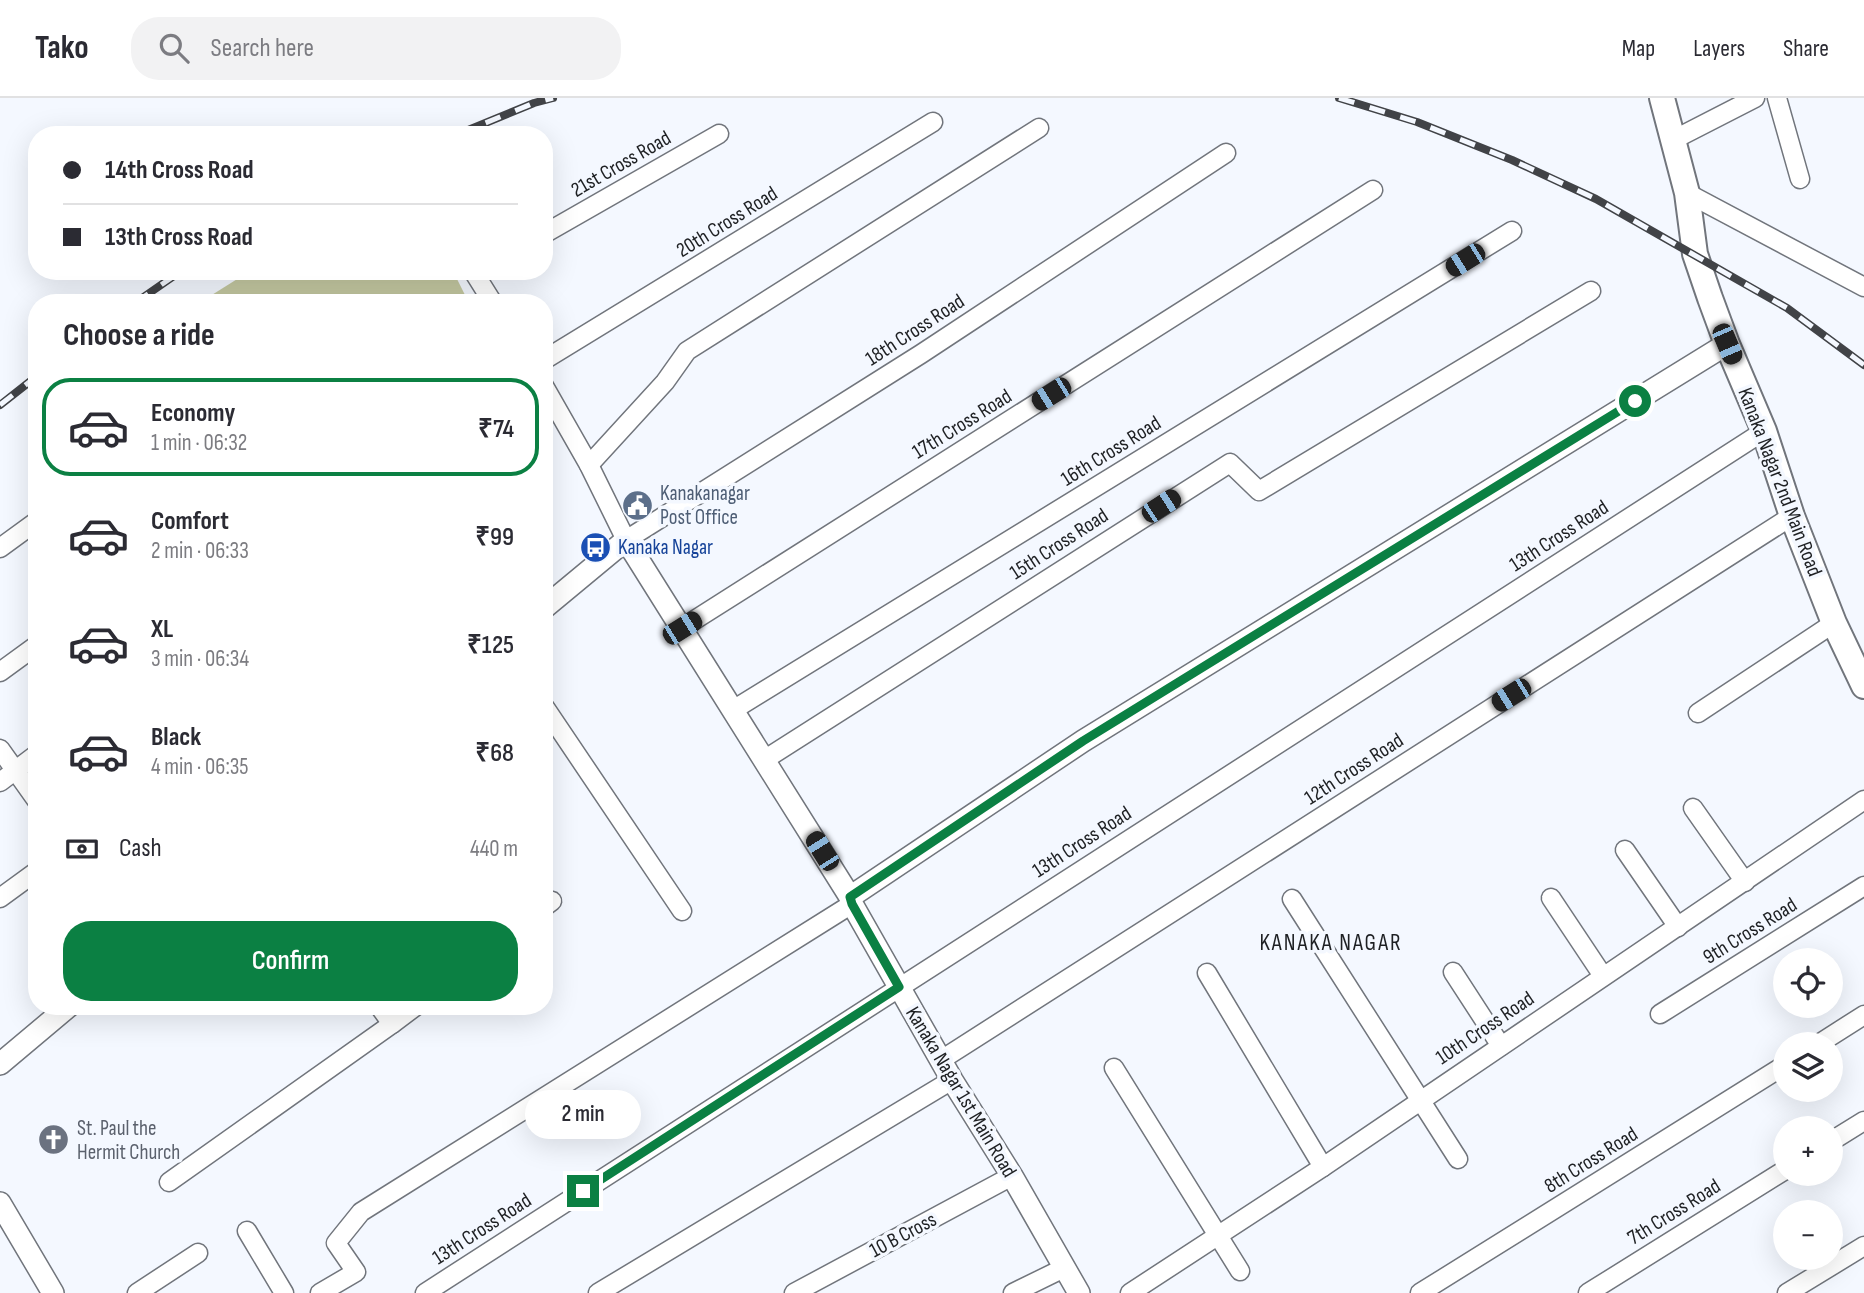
<!DOCTYPE html>
<meta charset="utf-8">
<style>
body{margin:0;font-family:"Sofia Sans Condensed",sans-serif;background:#f2f2f3;color:#2b2b33;height:100vh;display:flex;flex-direction:column;font-size:26px;white-space:nowrap}
*{box-sizing:border-box;margin:0}
p{font-size:23px;color:#7c7c81}
.icon{flex:none;width:38px;height:38px;fill:none;stroke:currentColor;stroke-width:2;stroke-linecap:round;stroke-linejoin:round}
.map{position:relative;flex:1;overflow:hidden}
.panel{position:absolute;left:28px;top:196px;width:525px;height:721px;display:flex;flex-direction:column;background:#fff;border-radius:28px;box-shadow:0 7px 28px #0002}
.panel>*{flex:none}
.guide{position:absolute;left:28px;top:28px;width:525px;height:154px;border-radius:28px;box-shadow:0 7px 28px #0002;display:grid;align-content:center;height:154px;padding:0 35px;background:#fff}
.fabs{position:absolute;left:1773px;top:850px;display:grid;gap:14px}
.fabs a{display:grid;place-items:center;width:70px;height:70px;border-radius:50%;background:#fff;box-shadow:0 7px 28px #0002;font-size:35px}
.end{position:absolute;width:32px;height:32px;margin:-16px;border:9px solid #0b8043;background:#fff;box-shadow:0 0 0 4px #fff}
.from{border-radius:50%}
.bubble{position:absolute;height:49px;border-radius:24px;background:#fff;box-shadow:0 7px 28px #0002;font-size:23px;font-weight:600;line-height:49px;text-align:center}
.car{position:absolute;width:21px;height:42px;margin:-21px -10px;border-radius:9px;box-shadow:0 0 5px 2px #0007;background:linear-gradient(#222 24%,#8ab4d8 0 40%,#222 0 76%,#8ab4d8 0 86%,#222 0)}
.guide b{display:flex;align-items:center;gap:24px;height:66px;font-size:26px}
.guide b+b{border-top:2px solid #e1e1e2}
.guide i{width:18px;height:18px;background:#2b2b33}
ul{padding:0;list-style:none}
li{display:flex;align-items:center;gap:21px;height:98px;margin:0 14px 10px;padding:0 21px;border:4px solid transparent;border-radius:28px}
li div{flex:1}
li b{display:block;font-size:26px}
li em{font-style:normal;font-weight:600}
li.active{border-color:#0b8043}
li>.icon{width:63px;height:63px;stroke-width:1.5}
h2{padding:0 35px;font-size:32px;line-height:84px}
.pay{display:flex;align-items:center;gap:18px;height:77px;padding:0 35px;font-size:26px}
.pay p{margin-inline-start:auto}
.cta{display:flex;gap:14px;margin-top:auto;padding:14px 35px}
.cta a{flex:1;height:80px;border-radius:28px;background:#0b8043;color:#fff;font-size:28px;font-weight:600;line-height:80px;text-align:center}
header{display:flex;align-items:center;gap:42px;box-sizing:border-box;height:98px;padding:0 35px;background:#fff;border-bottom:2px solid #e1e1e2}
header strong{font-size:33px}
nav{display:flex;gap:38px;margin-inline-start:auto;font-size:24px}
.search{width:490px;height:63px;background:#f2f2f3;display:flex;align-items:center;gap:18px;box-sizing:border-box;padding:0 24px;border-radius:28px;color:#7c7c81;font-size:26px}
.map>svg:first-child{display:block}
.green{fill:#c4c8a1}
.lines{fill:none;stroke-linecap:round;stroke-linejoin:round}
.minor-casing{stroke:#71757c;stroke-width:21}
.tertiary-casing{stroke:#71757c;stroke-width:24}
.secondary-casing{stroke:#71757c;stroke-width:28}
.minor{stroke:#fff;stroke-width:18}
.tertiary{stroke:#fff;stroke-width:21}
.secondary{stroke:#fff;stroke-width:24}
.rail-casing{stroke:#414347;stroke-width:8}
.rail{stroke:#f4f8ff;stroke-width:5;stroke-dasharray:16;stroke-linecap:butt}
.route{stroke:#0b8043;stroke-width:9}
.labels{text-anchor:middle;dominant-baseline:central;stroke-width:7;stroke-linejoin:round;paint-order:stroke}
.street-label{font-size:21px;fill:#1e2023;stroke:#f4f8ff}
.service-label{font-size:21px;fill:#4e5e75;stroke:#f4f8ff;text-anchor:start}
.transit-label{font-size:21px;fill:#164399;stroke:#f4f8ff;text-anchor:start}
.worship-label{font-size:21px;fill:#5b616d;stroke:#f4f8ff;text-anchor:start}
.neighbourhood-label{font-size:23px;letter-spacing:2px;fill:#1e2023;stroke:#f4f8ff}
</style>
<header>
<strong>Tako</strong>
<div class="search"><svg class="icon" aria-label="search" viewBox="0 0 24 24"><circle cx="10" cy="10" r="6"/><path d="M15 15l6 6"/></svg>Search here</div>
<nav><a>Map</a><a>Layers</a><a>Share</a></nav>
</header>
<div class="map">
<svg width="1864" height="1195" viewBox="0 0 1864 1195">
<rect width="100%" height="100%" fill="#f4f8ff"/>
<path class="green" d="M250,173H453L469,205H199Z"/>
<g class="lines">
<defs>
<g id="minor">
<path d="M1777,0L1800,81"/>
<path d="M1673,42L1755,0"/>
<path d="M1687,95L1864,189"/>
<path d="M544,136L719,36"/>
<path d="M473,173L493,205"/>
<path d="M544,262L933,24"/>
<path d="M544,288L589,367L626,442L921,256L1226,55"/>
<path d="M589,367L665,284L687,253L1039,30"/>
<path d="M0,450L37,423"/>
<path d="M682,530L1373,92"/>
<path d="M0,574L37,547"/>
<path d="M544,608L682,813"/>
<path d="M733,612L1512,133"/>
<path d="M1698,615L1834,525"/>
<path d="M0,651L37,703"/>
<path d="M764,662L1230,365L1259,393L1591,193"/>
<path d="M0,684L37,656"/>
<path d="M1693,710L1745,784"/>
<path d="M1625,752L1678,829"/>
<path d="M0,800L37,773"/>
<path d="M1551,800L1603,878"/>
<path d="M1292,801L1458,1061"/>
<path d="M544,809L552,803"/>
<path d="M1453,874L1501,948"/>
<path d="M1207,875L1323,1069"/>
<path d="M379,908L392,926L416,908"/>
<path d="M1660,916L1864,788"/>
<path d="M1817,947L1864,917"/>
<path d="M941,962L1792,418"/>
<path d="M1114,970L1240,1173"/>
<path d="M1830,1044L1864,1023"/>
<path d="M169,1084L392,926"/>
<path d="M247,1133L284,1195"/>
<path d="M137,1195L198,1155"/>
<path d="M320,1195L356,1174L336,1145L361,1114L852,806"/>
<path d="M425,1195L1764,333"/>
<path d="M598,1195L952,982"/>
<path d="M794,1195L1012,1078"/>
<path d="M1013,1195L1064,1170"/>
<path d="M1130,1195L1323,1069L1864,702"/>
<path d="M1420,1195L1785,967"/>
<path d="M1588,1195L1785,1072"/>
<path d="M1787,1195L1864,1148"/>
</g>
<g id="tertiary">
<path d="M544,510L626,442L850,799L852,806L952,982L1012,1078L1079,1195"/>
<path d="M850,799L1083,643L1727,246"/>
<path d="M0,966L69,908"/>
<path d="M0,1105L53,1195"/>
</g>
<path id="secondary" d="M1662,0L1687,95L1695,156L1710,200L1727,246L1764,333L1792,418L1834,525L1864,588"/>
</defs>
<use href="#minor" class="minor-casing"/>
<use href="#tertiary" class="tertiary-casing"/>
<use href="#secondary" class="secondary-casing"/>
<use href="#minor" class="minor"/>
<use href="#tertiary" class="tertiary"/>
<use href="#secondary" class="secondary"/>
<defs>
<g id="rail">
<path d="M1339,0L1417,24L1512,62L1596,101L1787,210L1864,267"/>
<path d="M456,37L534,5L553,0"/>
<path d="M135,205L181,173"/>
<path d="M0,307L37,278"/>
</g>
</defs>
<use href="#rail" class="rail-casing"/>
<use href="#rail" class="rail"/>
</g>
<g class="lines">
<path class="route" d="M583,1093L899,889L852,806L850,799L1083,643L1635,303"/>
</g>
<defs>
<symbol id="civic-disc" viewBox="-11 -11 22 22"><circle r="9.5" fill="#5c6f8a" stroke="#f4f8ff"/><path d="M-.6-6.5H3V-4.5H.6V-3L4-1V1h2V6H-6V1h2V-1L-.6-3ZM-1.2 2.5V6h2.4V2.5Z" fill="#fff"/></symbol>
<symbol id="bus-disc" viewBox="-11 -11 22 22"><circle r="9.5" fill="#1a4fb4" stroke="#f4f8ff"/><path d="M-5-6H5V4H4V6H2V4H-2V6H-4V4H-5ZM-3.5-4V0h7V-4ZM-3.5 1.2v1.5H-2V1.2ZM2 1.2v1.5H3.5V1.2Z" fill="#fff"/></symbol>
<symbol id="church-disc" viewBox="-11 -11 22 22"><circle r="9.5" fill="#6b7280" stroke="#f4f8ff"/><path d="M-1.2-6h2.4v3.5h3.3v2.4h-3.3V6h-2.4V-.1h-3.3v-2.4h3.3Z" fill="#fff"/></symbol>
</defs>
<g fill-rule="evenodd">
<use href="#civic-disc" x="620" y="390" width="35" height="35"/>
<use href="#bus-disc" x="578" y="432" width="35" height="35"/>
<use href="#church-disc" x="36" y="1024" width="35" height="35"/>
</g>
<g class="labels">
<g class="street-label">
<text transform="translate(621 66) rotate(-30)">21st Cross Road</text>
<text transform="translate(727 124) rotate(-32)">20th Cross Road</text>
<text transform="translate(915 232) rotate(-33)">18th Cross Road</text>
<text transform="translate(962 326) rotate(-32)">17th Cross Road</text>
<text transform="translate(1111 353) rotate(-32)">16th Cross Road</text>
<text transform="translate(1780 384) rotate(69)">Kanaka Nagar 2nd Main Road</text>
<text transform="translate(1559 438) rotate(-33)">13th Cross Road</text>
<text transform="translate(1059 446) rotate(-33)">15th Cross Road</text>
<text transform="translate(1354 671) rotate(-33)">12th Cross Road</text>
<text transform="translate(1082 744) rotate(-33)">13th Cross Road</text>
<text transform="translate(1750 833) rotate(-32)">9th Cross Road</text>
<text transform="translate(1485 930) rotate(-34)">10th Cross Road</text>
<text transform="translate(961 994) rotate(59)">Kanaka Nagar 1st Main Road</text>
<text transform="translate(1591 1062) rotate(-32)">8th Cross Road</text>
<text transform="translate(1674 1114) rotate(-32)">7th Cross Road</text>
<text transform="translate(482 1131) rotate(-33)">13th Cross Road</text>
<text transform="translate(903 1137) rotate(-28)">10 B Cross</text>
</g>
<g class="service-label">
<text x="660" y="395">Kanakanagar<tspan x="660" dy="24">Post Office</tspan></text>
</g>
<g class="transit-label">
<text x="618" y="449">Kanaka Nagar</text>
</g>
<g class="worship-label">
<text x="77" y="1030">St. Paul the<tspan x="77" dy="24">Hermit Church</tspan></text>
</g>
<g class="neighbourhood-label">
<text x="1331" y="845">KANAKA NAGAR</text>
</g>
</g>
</svg>
<div class="fabs">
<a><svg class="icon" aria-label="locate" viewBox="0 0 24 24"><circle cx="12" cy="12" r="6"/><path d="M12 2v4M12 18v4M2 12h4M18 12h4"/></svg></a>
<a><svg class="icon" aria-label="layers" viewBox="0 0 24 24"><path d="M12 4l9 5-9 5-9-5zM3 14l9 5 9-5"/></svg></a>
<a>+</a>
<a>−</a>
</div>
<i class="end from" style="left:1635px;top:303px"></i>
<i class="end" style="left:583px;top:1093px"></i>
<div class="bubble" style="left:525px;top:992px;width:116px">2 min</div>
<i class="car" style="left:1465px;top:162px;rotate:238deg"></i>
<i class="car" style="left:1727px;top:246px;rotate:157deg"></i>
<i class="car" style="left:1051px;top:296px;rotate:238deg"></i>
<i class="car" style="left:1161px;top:408px;rotate:57deg"></i>
<i class="car" style="left:682px;top:530px;rotate:58deg"></i>
<i class="car" style="left:1511px;top:597px;rotate:238deg"></i>
<i class="car" style="left:822px;top:753px;rotate:328deg"></i>
<div class="guide">
<b><i class="from"></i>14th Cross Road</b>
<b><i></i>13th Cross Road</b>
</div>
<section class="panel">
<h2>Choose a ride</h2>
<ul>
<li class="active"><svg class="icon" aria-label="car" viewBox="0 0 24 24"><path d="M5 17H2v-5l4-1 3-4h7l3 4 3 1v5h-3M9 17h6M6 11h13"/><circle cx="7" cy="17" r="2"/><circle cx="17" cy="17" r="2"/></svg><div><b>Economy</b><p>1 min · 06:32</p></div><em>₹74</em></li>
<li><svg class="icon" aria-label="car" viewBox="0 0 24 24"><path d="M5 17H2v-5l4-1 3-4h7l3 4 3 1v5h-3M9 17h6M6 11h13"/><circle cx="7" cy="17" r="2"/><circle cx="17" cy="17" r="2"/></svg><div><b>Comfort</b><p>2 min · 06:33</p></div><em>₹99</em></li>
<li><svg class="icon" aria-label="car" viewBox="0 0 24 24"><path d="M5 17H2v-5l4-1 3-4h7l3 4 3 1v5h-3M9 17h6M6 11h13"/><circle cx="7" cy="17" r="2"/><circle cx="17" cy="17" r="2"/></svg><div><b>XL</b><p>3 min · 06:34</p></div><em>₹125</em></li>
<li><svg class="icon" aria-label="car" viewBox="0 0 24 24"><path d="M5 17H2v-5l4-1 3-4h7l3 4 3 1v5h-3M9 17h6M6 11h13"/><circle cx="7" cy="17" r="2"/><circle cx="17" cy="17" r="2"/></svg><div><b>Black</b><p>4 min · 06:35</p></div><em>₹68</em></li>
</ul>
<div class="pay"><svg class="icon" aria-label="cash" viewBox="0 0 24 24"><path d="M3 7h18v10H3z"/><circle cx="12" cy="12" r="2"/></svg>Cash<p>440 m</p></div>
<div class="cta"><a>Confirm</a></div>
</section>
</div>
